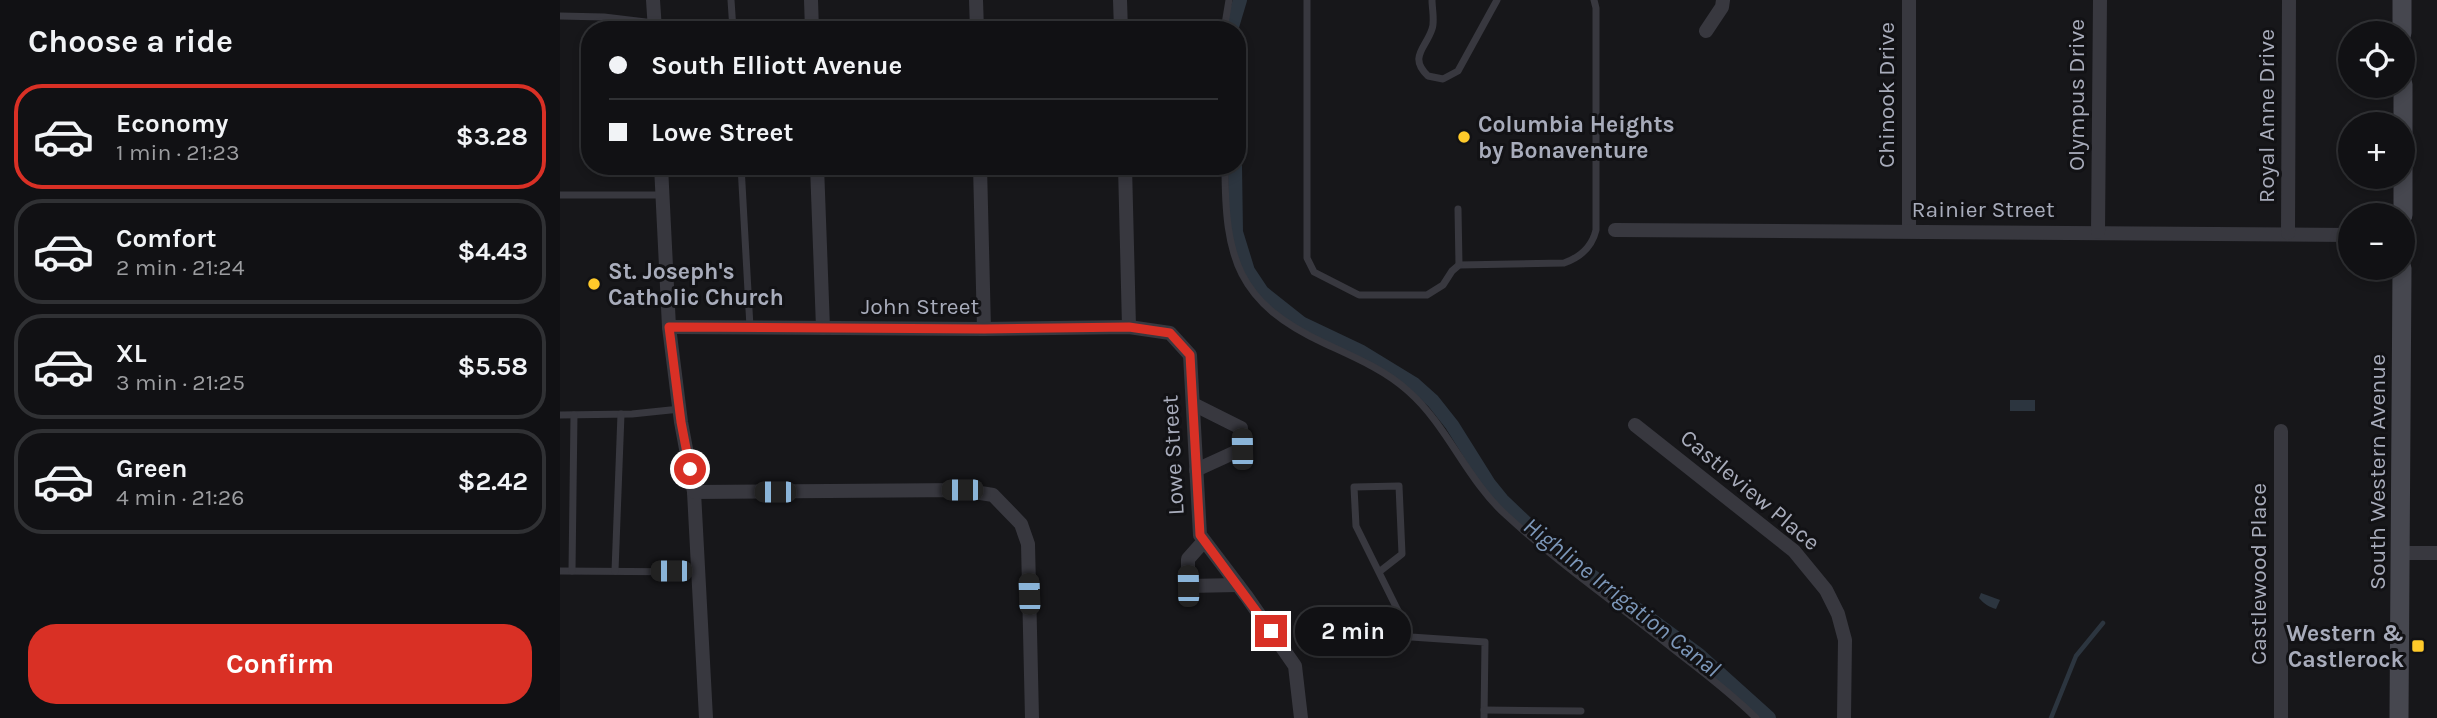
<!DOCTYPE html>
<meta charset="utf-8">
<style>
body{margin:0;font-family:Karla,sans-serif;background:#1a1a1d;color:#f1f3f6;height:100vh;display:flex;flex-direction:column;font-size:26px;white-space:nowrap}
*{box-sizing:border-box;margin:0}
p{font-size:23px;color:#9c9da0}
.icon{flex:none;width:38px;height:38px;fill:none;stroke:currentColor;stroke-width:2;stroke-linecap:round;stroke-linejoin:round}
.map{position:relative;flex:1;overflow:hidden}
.panel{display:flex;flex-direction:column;background:#111114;width:560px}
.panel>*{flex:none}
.guide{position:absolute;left:21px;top:21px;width:665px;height:154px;border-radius:28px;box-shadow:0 4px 10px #0003,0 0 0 2px #303134;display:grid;align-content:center;height:154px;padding:0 28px;background:#111114}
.tools{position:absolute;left:1778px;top:21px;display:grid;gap:14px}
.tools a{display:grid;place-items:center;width:77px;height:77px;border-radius:50%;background:#111114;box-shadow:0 4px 10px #0003,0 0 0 2px #303134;font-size:35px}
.end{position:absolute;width:32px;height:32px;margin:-16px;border:9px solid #d93025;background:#fff;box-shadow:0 0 0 4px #fff}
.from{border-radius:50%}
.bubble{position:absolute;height:49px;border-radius:24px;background:#111114;box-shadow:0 4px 10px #0003,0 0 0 2px #303134;font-size:23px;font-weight:700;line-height:49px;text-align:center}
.car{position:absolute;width:21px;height:42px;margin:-21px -10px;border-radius:9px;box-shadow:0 0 5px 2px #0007;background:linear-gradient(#222 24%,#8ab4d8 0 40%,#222 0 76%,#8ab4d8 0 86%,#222 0)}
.guide b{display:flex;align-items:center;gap:24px;height:66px;font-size:26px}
.guide b+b{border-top:2px solid #303134}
.guide i{width:18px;height:18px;background:#f1f3f6}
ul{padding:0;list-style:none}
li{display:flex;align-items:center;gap:21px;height:105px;margin:0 14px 10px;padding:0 14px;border:4px solid #303134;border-radius:28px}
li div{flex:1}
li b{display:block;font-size:26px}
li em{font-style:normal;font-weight:700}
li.current{border-color:#d93025}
li>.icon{width:63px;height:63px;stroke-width:1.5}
h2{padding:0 28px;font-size:32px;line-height:84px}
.cta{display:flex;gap:14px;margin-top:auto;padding:14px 28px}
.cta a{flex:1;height:80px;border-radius:28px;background:#d93025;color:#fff;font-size:28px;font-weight:700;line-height:80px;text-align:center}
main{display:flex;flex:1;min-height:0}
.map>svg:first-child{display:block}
.water{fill:#2c353f}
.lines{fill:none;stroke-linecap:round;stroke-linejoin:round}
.stream{stroke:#2c353f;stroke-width:4.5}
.canal{stroke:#2c353f;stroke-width:14}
.lane{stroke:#38383f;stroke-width:7}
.street{stroke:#38383f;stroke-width:14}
.secondary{stroke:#46474f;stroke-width:19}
.route{stroke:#d93025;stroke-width:9}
.poi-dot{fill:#ffca2a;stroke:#121215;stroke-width:2.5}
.labels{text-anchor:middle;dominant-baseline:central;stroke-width:6;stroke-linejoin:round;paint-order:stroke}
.street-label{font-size:23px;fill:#a8acbb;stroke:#121215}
.poi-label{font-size:23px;font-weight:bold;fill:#a8acbb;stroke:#121215;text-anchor:start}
.water-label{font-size:24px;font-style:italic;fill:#7c97b9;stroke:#121215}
</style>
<main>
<section class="panel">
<h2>Choose a ride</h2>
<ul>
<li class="current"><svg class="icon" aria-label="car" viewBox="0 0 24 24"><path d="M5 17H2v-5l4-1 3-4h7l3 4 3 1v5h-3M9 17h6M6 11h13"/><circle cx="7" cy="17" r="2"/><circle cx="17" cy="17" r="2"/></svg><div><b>Economy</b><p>1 min · 21:23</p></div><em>$3.28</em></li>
<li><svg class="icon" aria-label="car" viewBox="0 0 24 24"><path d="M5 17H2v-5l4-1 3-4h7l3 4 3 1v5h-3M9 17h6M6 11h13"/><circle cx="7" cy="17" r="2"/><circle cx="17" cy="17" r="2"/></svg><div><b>Comfort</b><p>2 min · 21:24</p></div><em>$4.43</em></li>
<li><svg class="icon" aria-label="car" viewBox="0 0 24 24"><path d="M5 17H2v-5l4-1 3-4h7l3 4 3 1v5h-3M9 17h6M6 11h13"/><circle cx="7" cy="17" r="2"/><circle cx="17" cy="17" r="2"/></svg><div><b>XL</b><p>3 min · 21:25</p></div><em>$5.58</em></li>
<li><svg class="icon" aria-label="car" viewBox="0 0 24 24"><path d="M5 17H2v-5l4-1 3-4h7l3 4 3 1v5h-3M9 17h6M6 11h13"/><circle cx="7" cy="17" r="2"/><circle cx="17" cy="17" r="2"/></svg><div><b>Green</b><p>4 min · 21:26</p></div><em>$2.42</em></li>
</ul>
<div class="cta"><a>Confirm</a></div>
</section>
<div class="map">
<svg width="1877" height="718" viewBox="0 0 1877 718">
<rect width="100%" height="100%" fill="#17171a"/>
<g class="water">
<rect x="1450" y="400" width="25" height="11"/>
<path d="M1421,593L1440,600L1436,609C1429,607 1424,604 1419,598Z"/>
</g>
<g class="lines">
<path class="stream" d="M1491,718L1516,656L1543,623"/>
<g class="canal">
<path d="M671,30L680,0"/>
<path d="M675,166L676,232L688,271L702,292L741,323L800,351L854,384L873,401L892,425L929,484L942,500L987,543L1139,655L1209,718"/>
</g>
<g class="lane">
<path d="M171,0L173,30"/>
<path d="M747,0V258L754,272L799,295H867L883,285L892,271L899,265L1004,263C1021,257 1032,247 1036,230V8L1034,0"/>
<path d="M872,0C872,9 875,21 872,29C866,48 848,57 868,76L883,79L898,71L937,0"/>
<path d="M0,16L44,17L94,23"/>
<path d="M664,30L669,0"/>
<path d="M181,166L190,327"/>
<path d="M665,166C665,259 677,303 766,344C794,357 825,370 848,391C888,426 906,479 946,515C997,562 1053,601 1107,644C1137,668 1168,690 1196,718"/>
<path d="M0,195H102"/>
<path d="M898,209L899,265"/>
<path d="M0,415L72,414L120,409"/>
<path d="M0,571L138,572"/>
<path d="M12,571L14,415"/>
<path d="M55,571L61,414"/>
<path d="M819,572L842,554L839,486L794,487L796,526L851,637L925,642L924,718"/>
<path d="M924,710L1021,711"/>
</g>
<g class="street">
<path d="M93,0L95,30"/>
<path d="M251,0L252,30"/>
<path d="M416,0L417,30"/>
<path d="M560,0L561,30"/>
<path d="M1349,0V231"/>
<path d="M1146,31L1162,7L1163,0"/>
<path d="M101,166L109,327L121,422L134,492L146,718"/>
<path d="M257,166L263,328"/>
<path d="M420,166L424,329"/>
<path d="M565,166L569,327"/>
<path d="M1055,230L1790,235"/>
<path d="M1538,232L1540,0"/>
<path d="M1728,233L1729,0"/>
<path d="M109,327L424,329L569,327L610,333L630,355L640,535L687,597L735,666L741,718"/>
<path d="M633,404L681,428L682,449L636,470"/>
<path d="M1075,425L1234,551L1266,590L1278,614L1285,640L1284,718"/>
<path d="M134,492L402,490L433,495L461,524L468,544L472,718"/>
<path d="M644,541L628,559V586L678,585"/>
<path d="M1841,553H1877"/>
<path d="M1721,718V431"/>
</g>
<g class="secondary">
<path d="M1842,0V33"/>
<path d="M1843,215V84"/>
<path d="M1839,718L1842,268"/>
</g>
</g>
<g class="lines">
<path class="route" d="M130,469L121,422L109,327L424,329L569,327L610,333L630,355L640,535L711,631"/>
</g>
<g class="poi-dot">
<circle cx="904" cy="137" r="7"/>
<circle cx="34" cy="284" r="7"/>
<rect x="1851" y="639" width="14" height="14" rx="3.5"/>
</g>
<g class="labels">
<g class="street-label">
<text transform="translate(1326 95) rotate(-90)">Chinook Drive</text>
<text transform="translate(1516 95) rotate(-90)">Olympus Drive</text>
<text transform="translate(1706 116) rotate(-90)">Royal Anne Drive</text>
<text x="1423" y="209">Rainier Street</text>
<text x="360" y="306">John Street</text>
<text transform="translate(613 455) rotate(-93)">Lowe Street</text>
<text transform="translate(1817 472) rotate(-90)">South Western Avenue</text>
<text transform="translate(1190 490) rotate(40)">Castleview Place</text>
<text transform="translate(1698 574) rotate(-90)">Castlewood Place</text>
</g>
<g class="poi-label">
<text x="918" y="124">Columbia Heights<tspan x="918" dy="26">by Bonaventure</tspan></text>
<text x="48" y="271">St. Joseph's<tspan x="48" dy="26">Catholic Church</tspan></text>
<text x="1844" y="633" text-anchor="end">Western &amp;<tspan x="1844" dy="26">Castlerock</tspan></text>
</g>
<g class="water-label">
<text transform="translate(1062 597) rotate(38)">Highline Irrigation Canal</text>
</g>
</g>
</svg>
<div class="tools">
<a><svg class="icon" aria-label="locate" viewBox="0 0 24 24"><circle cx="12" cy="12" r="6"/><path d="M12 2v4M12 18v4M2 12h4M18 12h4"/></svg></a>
<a>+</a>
<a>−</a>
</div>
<i class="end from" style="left:130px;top:469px"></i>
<i class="end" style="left:711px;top:631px"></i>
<div class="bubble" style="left:735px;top:607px;width:116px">2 min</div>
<i class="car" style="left:682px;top:449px;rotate:359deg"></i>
<i class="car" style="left:402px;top:490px;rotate:270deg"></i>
<i class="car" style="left:215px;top:492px;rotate:270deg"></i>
<i class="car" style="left:111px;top:571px;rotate:270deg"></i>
<i class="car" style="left:628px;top:586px;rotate:359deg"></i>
<i class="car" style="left:469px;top:594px;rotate:358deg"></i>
<div class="guide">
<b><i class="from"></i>South Elliott Avenue</b>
<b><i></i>Lowe Street</b>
</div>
</div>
</main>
